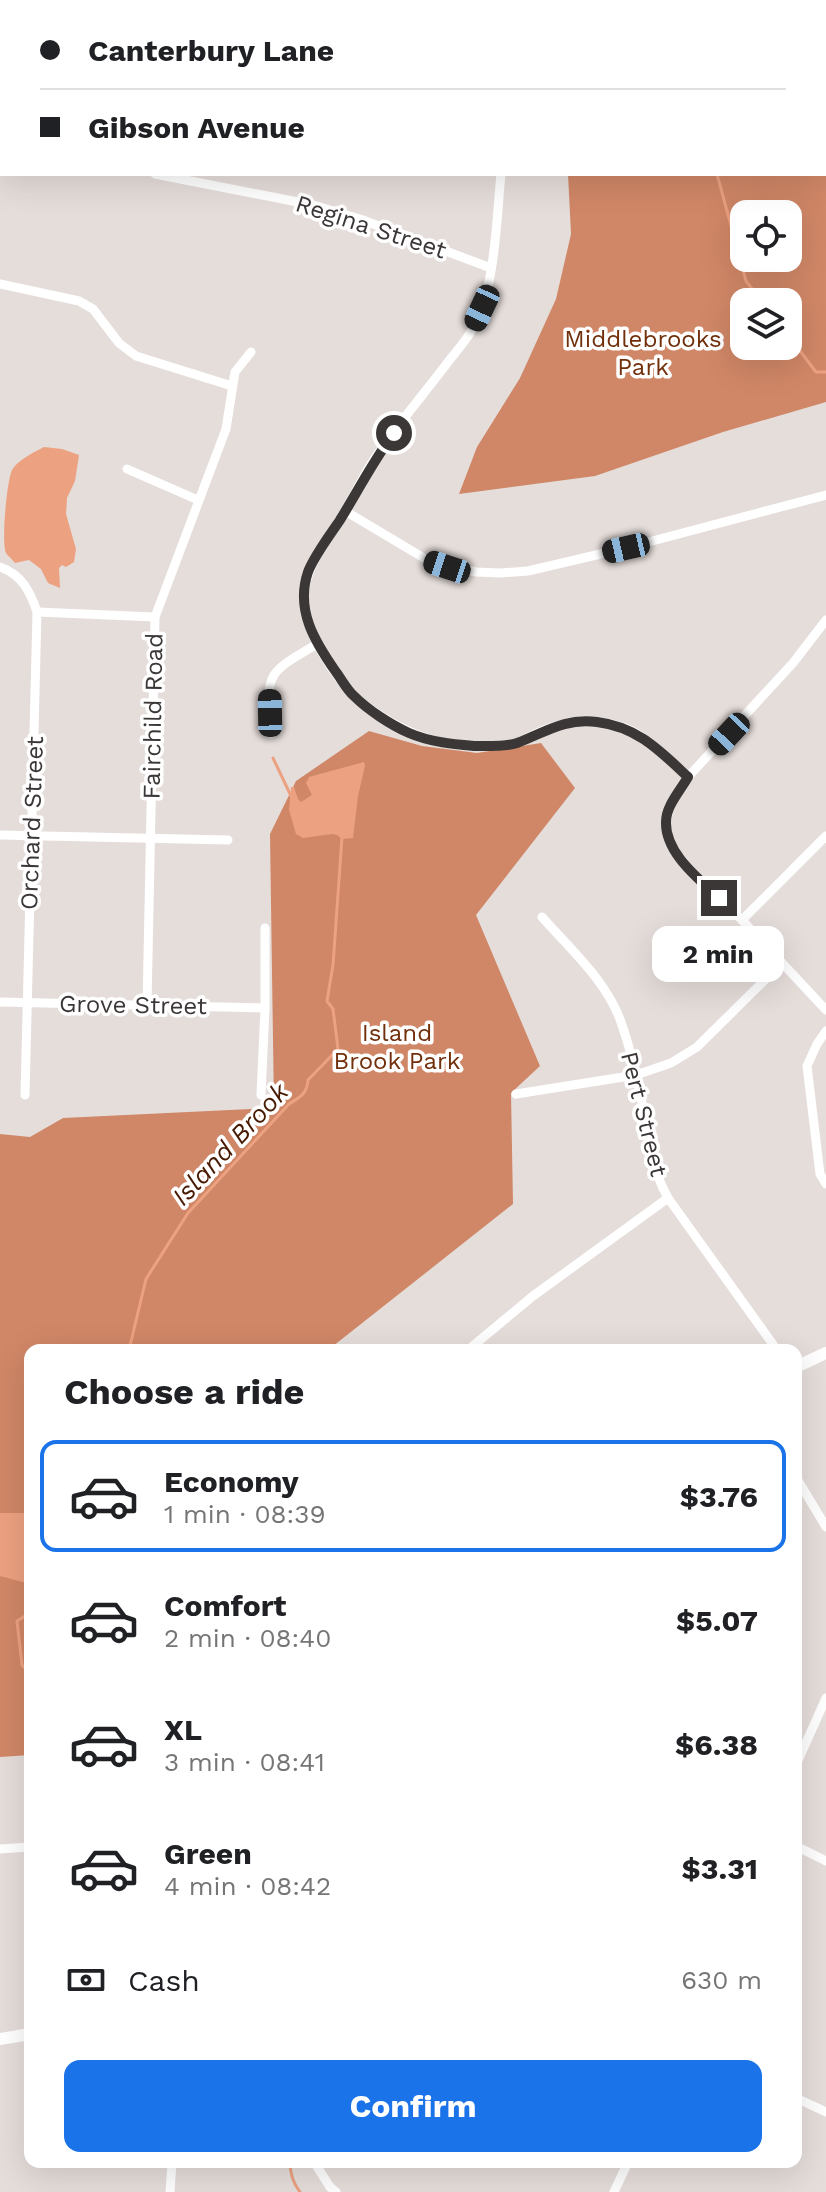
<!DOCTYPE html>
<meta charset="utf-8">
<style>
body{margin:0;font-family:"Work Sans",sans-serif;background:#f6f6f6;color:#202124;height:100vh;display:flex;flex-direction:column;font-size:30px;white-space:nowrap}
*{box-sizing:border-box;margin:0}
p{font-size:26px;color:#757577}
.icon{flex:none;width:44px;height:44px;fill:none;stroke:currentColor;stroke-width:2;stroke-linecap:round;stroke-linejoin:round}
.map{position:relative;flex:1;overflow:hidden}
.sheet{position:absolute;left:24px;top:1344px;width:778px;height:824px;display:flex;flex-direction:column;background:#fff;border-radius:16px;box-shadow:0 8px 32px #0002}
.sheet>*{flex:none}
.guide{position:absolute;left:0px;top:0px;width:826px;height:176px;box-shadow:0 8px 32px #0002;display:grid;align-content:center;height:176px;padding:0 40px;background:#fff}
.tools{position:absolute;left:730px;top:200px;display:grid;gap:16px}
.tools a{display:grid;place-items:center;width:72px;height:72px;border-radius:16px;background:#fff;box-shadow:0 8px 32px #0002;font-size:40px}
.end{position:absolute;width:36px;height:36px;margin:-18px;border:10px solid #3a3736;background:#fff;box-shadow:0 0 0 4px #fff}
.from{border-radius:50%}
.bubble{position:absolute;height:56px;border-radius:16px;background:#fff;box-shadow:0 8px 32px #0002;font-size:26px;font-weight:700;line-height:56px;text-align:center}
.car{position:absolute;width:24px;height:48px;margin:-24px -12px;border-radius:10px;box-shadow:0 0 6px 2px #0007;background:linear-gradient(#222 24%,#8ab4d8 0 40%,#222 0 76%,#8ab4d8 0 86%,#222 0)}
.guide b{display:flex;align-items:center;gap:28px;height:76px;font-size:30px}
.guide b+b{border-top:2px solid #e0e0e0}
.guide i{width:20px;height:20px;background:#202124}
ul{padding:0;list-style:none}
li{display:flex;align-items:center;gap:24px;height:112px;margin:0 16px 12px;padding:0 24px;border:4px solid transparent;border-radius:16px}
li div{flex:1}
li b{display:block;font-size:30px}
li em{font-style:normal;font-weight:700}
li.on{border-color:#1a73e8}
li>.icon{width:72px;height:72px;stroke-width:1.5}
h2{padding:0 40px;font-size:36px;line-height:96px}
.pay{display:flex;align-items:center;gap:20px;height:88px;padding:0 40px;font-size:30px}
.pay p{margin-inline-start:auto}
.button{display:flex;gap:16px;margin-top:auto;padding:16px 40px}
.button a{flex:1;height:92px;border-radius:16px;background:#1a73e8;color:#fff;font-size:32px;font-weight:700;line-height:92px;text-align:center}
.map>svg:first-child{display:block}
.forest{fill:#d08767;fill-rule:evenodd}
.water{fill:#eca181}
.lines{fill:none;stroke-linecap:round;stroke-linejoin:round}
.stream{stroke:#eca181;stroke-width:3}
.street{stroke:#fff;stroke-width:9}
.secondary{stroke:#fff;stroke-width:12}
.route{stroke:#3a3736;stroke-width:10}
.labels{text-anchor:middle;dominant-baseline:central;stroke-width:7;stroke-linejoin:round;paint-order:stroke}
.street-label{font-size:24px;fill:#3a3736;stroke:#fff}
.park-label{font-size:24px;fill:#722f0c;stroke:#fff}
.water-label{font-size:26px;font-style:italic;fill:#481a02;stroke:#fff}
</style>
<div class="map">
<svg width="826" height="2192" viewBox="0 0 826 2192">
<rect width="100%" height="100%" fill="#e5ddda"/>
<g class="forest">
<path d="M824,146L826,148V402L723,432L595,476L459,494L477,447L520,378L556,299L571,234L568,174H824ZM744,214H788V258H744ZM744,302H788V346H744Z"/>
<path d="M369,731L422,746L477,753L541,743L575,788L476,915L540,1066L511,1093L513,1204L328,1350H30V1755L0,1757V1134L30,1137L63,1118L274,1108L270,834L296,781Z"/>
</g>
<g class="water">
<path d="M44,447L62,449L79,455L75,481L67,498L66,514L76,549L74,562L66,567L62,565L59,568L60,588L48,583L41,569L29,560L15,563C14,561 7,555 6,553C1,542 7,480 12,470C19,459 33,453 44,447Z"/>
<path d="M364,762L365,766L358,796L353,838L342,839L337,835L332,834L303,838L296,834L289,810L291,787H294L298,799L301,802L312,795L306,783L309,777Z"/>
<path d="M0,1513H30V1584L0,1576Z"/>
</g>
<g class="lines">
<g class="stream">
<path d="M717,174L746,281L762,302"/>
<path d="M788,335L816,372H826"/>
<path d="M273,758L292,798"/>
<path d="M129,1350L146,1279L188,1213L289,1104C300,1097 307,1094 308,1080L338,1049L333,1009L327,1001L333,965L342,837"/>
<path d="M30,1613L17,1621L22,1665L30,1674"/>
<path d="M290,2162C290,2174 293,2183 300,2192"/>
</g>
<g class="street">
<path d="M223,0L231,2"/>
<path d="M502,0L508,2"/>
<path d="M390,2L391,0"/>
<path d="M534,2L536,0"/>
<path d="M713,2L714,0"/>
<path d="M0,144L2,145"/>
<path d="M155,174L313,205L360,219L491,268"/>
<path d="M501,174C496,223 496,290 470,333C464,343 455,353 448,362C424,394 397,425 375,458C361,478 352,501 339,521C324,545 305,568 304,597C302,630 339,685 364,704C409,738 455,753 511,744C523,742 533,734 544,730C572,719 605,718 632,731C654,742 671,762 688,777"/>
<path d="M0,284L79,301L93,309L119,343L136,356L232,386"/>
<path d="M127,469L198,500"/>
<path d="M345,511L429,561L476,572L500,573L528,571L626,548L826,495"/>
<path d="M0,567C22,575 30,591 37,612L25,1095"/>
<path d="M37,612L155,617"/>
<path d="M826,620L793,663L688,777L672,802L666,820L668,839L678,855L696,877L742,920L826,1010"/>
<path d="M271,734C270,717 265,689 274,675C283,662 303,653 317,644"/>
<path d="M0,835L228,840"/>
<path d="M542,917C571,950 608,982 622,1025C630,1048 636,1073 641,1097C647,1133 650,1166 668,1198L777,1350"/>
<path d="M742,920L826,836"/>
<path d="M0,1002L265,1008"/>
<path d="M147,1005L155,617L226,429L235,372L251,352"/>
<path d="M826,1031L817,1044L807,1066L820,1174L826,1184"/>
<path d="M516,1094L636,1075L671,1063L697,1047L782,963"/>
<path d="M261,1095L265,1008V928"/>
<path d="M468,1350L533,1296L668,1198"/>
<path d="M796,1477L826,1527"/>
<path d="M796,1765L826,1698"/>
<path d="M796,1846L826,1861"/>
<path d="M0,1849L30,1847"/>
<path d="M796,2098L826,2112"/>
<path d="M314,2162L330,2187L336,2192"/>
<path d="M170,2192L172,2162"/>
<path d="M614,2192L628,2162"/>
</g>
<g class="secondary">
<path d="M796,1367L826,1353"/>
<path d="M0,2039L30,2034"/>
</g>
</g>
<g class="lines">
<path class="route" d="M394,433C373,461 358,491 340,520C330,535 314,556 308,572C295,610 315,642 336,672C342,680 347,690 354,696C368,710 391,725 409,733C430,742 452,744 474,746C487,746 505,747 517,743C546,732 564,718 597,722C638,727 660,751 688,777C680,791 666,806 666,822C665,853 699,879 719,898"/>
</g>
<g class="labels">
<g class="street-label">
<text transform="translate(371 227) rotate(18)">Regina Street</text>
<text transform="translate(153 716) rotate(-89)">Fairchild Road</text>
<text transform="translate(32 823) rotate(-88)">Orchard Street</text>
<text transform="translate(133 1005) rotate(1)">Grove Street</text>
<text transform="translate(644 1114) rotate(76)">Pert Street</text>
</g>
<g class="park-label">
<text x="643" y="339">Middlebrooks<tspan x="643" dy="28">Park</tspan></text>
<text x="397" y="1033">Island<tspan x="397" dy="28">Brook Park</tspan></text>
</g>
<g class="water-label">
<text transform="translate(230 1144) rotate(-47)">Island Brook</text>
</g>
</g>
</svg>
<div class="tools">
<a><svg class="icon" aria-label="locate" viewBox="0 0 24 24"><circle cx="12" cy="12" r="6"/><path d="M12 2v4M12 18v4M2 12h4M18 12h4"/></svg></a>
<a><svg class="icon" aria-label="layers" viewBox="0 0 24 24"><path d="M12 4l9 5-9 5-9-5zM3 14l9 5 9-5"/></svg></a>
</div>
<i class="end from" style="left:394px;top:433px"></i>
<i class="end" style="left:719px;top:898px"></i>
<div class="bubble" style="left:652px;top:926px;width:132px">2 min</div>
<i class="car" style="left:482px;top:308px;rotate:205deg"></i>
<i class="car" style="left:626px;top:548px;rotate:257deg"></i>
<i class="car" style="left:447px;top:567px;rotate:288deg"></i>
<i class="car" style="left:270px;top:713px;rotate:359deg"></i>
<i class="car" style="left:729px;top:734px;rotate:223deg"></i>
<div class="guide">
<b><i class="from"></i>Canterbury Lane</b>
<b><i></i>Gibson Avenue</b>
</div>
<section class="sheet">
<h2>Choose a ride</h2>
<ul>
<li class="on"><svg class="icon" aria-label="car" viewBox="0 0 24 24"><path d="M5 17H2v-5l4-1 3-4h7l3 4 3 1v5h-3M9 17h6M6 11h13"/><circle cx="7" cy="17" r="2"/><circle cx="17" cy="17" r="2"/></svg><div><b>Economy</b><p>1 min · 08:39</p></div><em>$3.76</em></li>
<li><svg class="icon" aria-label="car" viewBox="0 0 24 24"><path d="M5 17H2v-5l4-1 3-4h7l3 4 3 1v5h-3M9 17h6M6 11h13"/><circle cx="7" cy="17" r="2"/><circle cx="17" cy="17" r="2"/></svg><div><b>Comfort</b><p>2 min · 08:40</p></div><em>$5.07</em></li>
<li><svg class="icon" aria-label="car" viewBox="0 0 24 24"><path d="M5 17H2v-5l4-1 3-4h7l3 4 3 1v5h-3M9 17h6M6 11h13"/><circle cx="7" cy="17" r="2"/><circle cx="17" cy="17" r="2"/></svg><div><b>XL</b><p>3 min · 08:41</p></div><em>$6.38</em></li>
<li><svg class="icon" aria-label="car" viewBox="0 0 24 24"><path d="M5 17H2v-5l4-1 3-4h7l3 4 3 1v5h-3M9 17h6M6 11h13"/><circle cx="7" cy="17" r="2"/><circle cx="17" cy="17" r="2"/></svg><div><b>Green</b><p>4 min · 08:42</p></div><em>$3.31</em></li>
</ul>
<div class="pay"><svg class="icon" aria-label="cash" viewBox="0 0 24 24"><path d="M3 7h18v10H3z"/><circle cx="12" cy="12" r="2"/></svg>Cash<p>630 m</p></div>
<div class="button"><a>Confirm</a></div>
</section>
</div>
